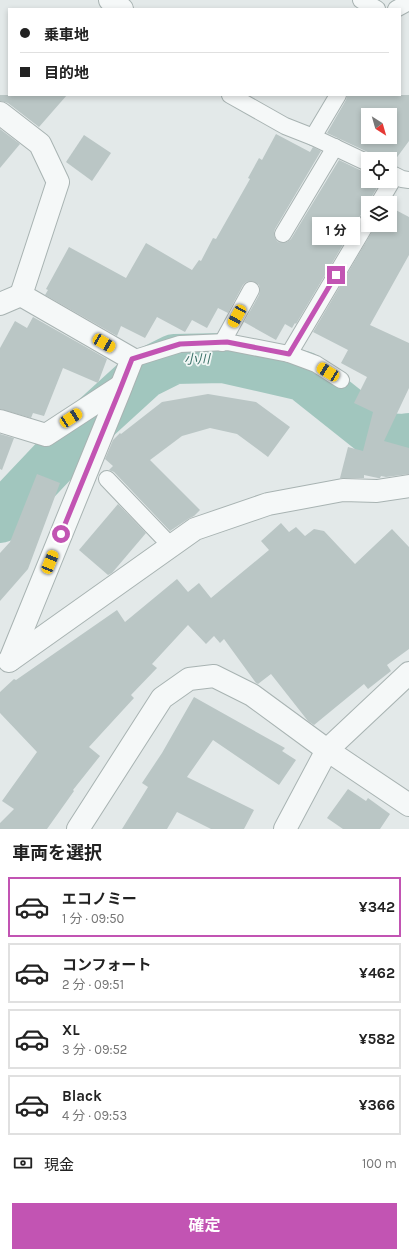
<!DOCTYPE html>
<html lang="ja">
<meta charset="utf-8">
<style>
body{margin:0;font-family:Karla,"Noto Sans JP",sans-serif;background:#f2f2f2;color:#222;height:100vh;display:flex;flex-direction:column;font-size:15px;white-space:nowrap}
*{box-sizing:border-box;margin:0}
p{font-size:13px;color:#767676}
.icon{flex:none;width:22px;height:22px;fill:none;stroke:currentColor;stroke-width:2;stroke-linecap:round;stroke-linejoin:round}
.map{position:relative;height:829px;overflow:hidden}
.details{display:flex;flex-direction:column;background:#fff;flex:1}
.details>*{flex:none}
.guide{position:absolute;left:8px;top:8px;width:393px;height:88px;border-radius:0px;box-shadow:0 2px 6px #0003;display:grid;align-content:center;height:88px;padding:0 12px;background:#fff}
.needle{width:26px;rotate:143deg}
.tools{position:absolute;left:361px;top:108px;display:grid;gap:8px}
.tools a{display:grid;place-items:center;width:36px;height:36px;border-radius:0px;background:#fff;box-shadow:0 2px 6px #0003;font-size:20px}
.end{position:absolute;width:18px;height:18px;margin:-9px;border:5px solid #c254b3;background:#fff;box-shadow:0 0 0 2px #fff}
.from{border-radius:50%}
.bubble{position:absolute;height:28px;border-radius:0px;background:#fff;box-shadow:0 2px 6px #0003;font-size:13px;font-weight:700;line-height:28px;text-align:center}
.car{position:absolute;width:12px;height:24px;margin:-12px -6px;border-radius:5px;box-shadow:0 0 3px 1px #0007;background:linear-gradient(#f5c518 24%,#345 0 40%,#f5c518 0 76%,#345 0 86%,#f5c518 0)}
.guide b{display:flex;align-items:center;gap:14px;height:38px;font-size:15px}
.guide b+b{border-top:1px solid #e0e0e0}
.guide i{width:10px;height:10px;background:#222}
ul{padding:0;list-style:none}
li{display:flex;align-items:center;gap:12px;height:60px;margin:0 8px 6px;padding:0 4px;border:2px solid #e0e0e0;border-radius:0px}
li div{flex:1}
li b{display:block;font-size:15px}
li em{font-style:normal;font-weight:700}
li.active{border-color:#c254b3}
li>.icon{width:36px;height:36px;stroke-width:1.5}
h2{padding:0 12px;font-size:18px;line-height:48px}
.pay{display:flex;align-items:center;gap:10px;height:44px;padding:0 12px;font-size:15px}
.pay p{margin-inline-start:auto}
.button{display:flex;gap:8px;margin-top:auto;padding:8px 12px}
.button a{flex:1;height:46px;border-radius:0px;background:#c254b3;color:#fff;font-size:16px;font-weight:700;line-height:46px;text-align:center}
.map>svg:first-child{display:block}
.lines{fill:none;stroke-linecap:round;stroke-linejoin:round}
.river{stroke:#a1c6be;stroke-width:50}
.building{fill:#bac6c5;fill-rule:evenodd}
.lane-casing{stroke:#a8b3b2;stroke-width:18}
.street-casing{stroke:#a8b3b2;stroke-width:24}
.lane{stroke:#f5f8f8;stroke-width:16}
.street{stroke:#f5f8f8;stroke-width:22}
.route{stroke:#c254b3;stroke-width:5}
.labels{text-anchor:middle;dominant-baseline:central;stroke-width:3.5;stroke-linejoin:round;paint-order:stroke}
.water-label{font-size:13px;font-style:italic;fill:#3a7067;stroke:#f2f7f6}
</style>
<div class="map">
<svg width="409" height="829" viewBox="0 0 409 829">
<rect width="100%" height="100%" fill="#e3e9e9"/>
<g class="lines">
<path class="river" d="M0,518L87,426L144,374L174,359L224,358L303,376L381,438L405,439L409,438"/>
</g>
<g class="building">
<path d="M0,95H67L39,127L8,103L0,101Z"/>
<path d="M347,95H409V141L392,164H390V159H376L372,154L327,133L346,100ZM368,115H390V137H368Z"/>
<path d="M0,129L20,144L0,168Z"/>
<path d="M276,134L310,152L313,147L321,151L275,229L274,233L275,238L278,242L282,243L287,242L291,239L339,160L364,172H368V181H381L371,198L370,203H368V212L363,213L360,216L296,324L295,323L292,328L285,324L276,340L244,322L259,295L260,290L259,285L255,282L251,281L246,282L243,285L228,313L218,308L207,328L192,320L185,332L157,317L145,338L121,326L117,336L45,295L48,290L46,289L69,247L126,278L146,243L192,270L199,260L201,261L213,238L216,239L250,179L248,178L259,158L262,160Z"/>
<path d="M84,135L111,153L92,181L66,162Z"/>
<path d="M390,207L409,217V255L370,325L409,343V388L384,441L409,448V474L386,477L381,476L380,478H378L364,475V478H340L348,447L363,451L373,412L354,403L367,377L341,363L348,350L313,332L376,225H390Z"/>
<path d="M33,317L107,359L98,383L63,368L44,416L33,413L31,418L0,409V348L15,321L27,328Z"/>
<path d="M208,394L256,402L290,427L268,457L237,434L210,428L182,436L150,460L200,510L194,516L188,519L170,531L114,472L109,470L113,466L105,459L113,440L120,433L121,434L162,402Z"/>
<path d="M0,434L14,438L2,470L0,469Z"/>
<path d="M37,474L60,483L28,569L0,601V553L10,542Z"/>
<path d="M118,504L146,533L112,573L108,575L79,550Z"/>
<path d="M281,523L289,532L296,527L305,536L314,529L324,531L355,564L392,529L409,547V649L387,665L391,671L368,689L364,684L314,725L308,721L271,674L258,684L256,683L224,639L220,643L214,636L206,644L188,625L152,664L157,668L131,695L134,698L89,747L100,756L73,790L74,791L47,829H0V823L14,809L2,801L37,752L0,713V692L14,679L16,680L117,610L125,622L177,579L188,592L199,583L211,598L269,550L261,541Z"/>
<path d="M194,697L285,748L282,751L296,760L279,785L213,740L187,777L254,810L244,829H211L177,812L167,829H122L148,787L142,783L162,753Z"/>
<path d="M348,789L366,801L368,798L390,814L380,829H343L327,818Z"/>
</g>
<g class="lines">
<defs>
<g id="lane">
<path d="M361,0L377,9"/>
<path d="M396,9L407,3L409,0"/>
<path d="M230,95L285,126L313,137L368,163"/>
<path d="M313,137L338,95"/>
<path d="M390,173L402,179L409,180"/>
<path d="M379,203L395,176"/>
<path d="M283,234L335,147"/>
<path d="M222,343L251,290"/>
<path d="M289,354L368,221"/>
<path d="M132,359L180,344L227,342L289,354L316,364L341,380"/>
<path d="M107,479L171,546"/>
</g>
<g id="street">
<path d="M110,0L122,9"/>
<path d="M0,113L40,144L58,182L21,295L132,359L119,392L10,660"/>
<path d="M0,304L21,295"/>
<path d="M0,421L46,435L121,386"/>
<path d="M9,661L195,529L268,504L343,490L377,491L409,486"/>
<path d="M78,829L162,698L189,679L214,676L252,695L327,750L409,805"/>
<path d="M285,829L327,750L409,673"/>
</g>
</defs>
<use href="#lane" class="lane-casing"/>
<use href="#street" class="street-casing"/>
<use href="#lane" class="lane"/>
<use href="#street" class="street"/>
</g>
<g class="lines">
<path class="route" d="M61,534L119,392L132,359L180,344L227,342L289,354L336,275"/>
</g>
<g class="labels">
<g class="water-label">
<text transform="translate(197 359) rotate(-1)">小川</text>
</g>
</g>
</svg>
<div class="tools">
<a><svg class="needle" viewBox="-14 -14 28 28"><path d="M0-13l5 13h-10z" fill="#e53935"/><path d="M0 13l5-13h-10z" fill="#767676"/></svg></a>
<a><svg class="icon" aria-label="locate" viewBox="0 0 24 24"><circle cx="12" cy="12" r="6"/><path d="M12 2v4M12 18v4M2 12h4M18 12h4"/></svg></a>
<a><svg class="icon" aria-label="layers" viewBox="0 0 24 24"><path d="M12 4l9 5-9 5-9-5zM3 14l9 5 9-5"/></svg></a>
</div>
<i class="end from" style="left:61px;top:534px"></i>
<i class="end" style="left:336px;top:275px"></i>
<div class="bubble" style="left:312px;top:217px;width:48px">1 分</div>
<i class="car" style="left:237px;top:316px;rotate:209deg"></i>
<i class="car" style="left:104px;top:343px;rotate:120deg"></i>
<i class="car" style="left:328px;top:372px;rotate:302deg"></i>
<i class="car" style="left:71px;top:418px;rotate:57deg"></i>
<i class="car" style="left:50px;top:562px;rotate:22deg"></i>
<div class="guide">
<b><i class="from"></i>乗車地</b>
<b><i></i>目的地</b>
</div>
</div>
<section class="details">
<h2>車両を選択</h2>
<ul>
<li class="active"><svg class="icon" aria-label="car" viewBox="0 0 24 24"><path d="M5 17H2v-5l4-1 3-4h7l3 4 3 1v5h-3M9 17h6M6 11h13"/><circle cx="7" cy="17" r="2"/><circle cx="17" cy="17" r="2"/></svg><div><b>エコノミー</b><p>1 分 · 09:50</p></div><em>¥342</em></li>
<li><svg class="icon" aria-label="car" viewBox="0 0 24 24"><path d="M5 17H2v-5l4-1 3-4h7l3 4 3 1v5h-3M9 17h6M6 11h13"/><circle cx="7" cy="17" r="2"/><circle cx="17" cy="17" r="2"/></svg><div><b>コンフォート</b><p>2 分 · 09:51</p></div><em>¥462</em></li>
<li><svg class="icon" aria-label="car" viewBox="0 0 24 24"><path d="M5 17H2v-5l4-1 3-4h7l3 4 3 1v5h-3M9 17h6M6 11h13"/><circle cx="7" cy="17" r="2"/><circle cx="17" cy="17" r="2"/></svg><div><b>XL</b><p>3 分 · 09:52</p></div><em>¥582</em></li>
<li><svg class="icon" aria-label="car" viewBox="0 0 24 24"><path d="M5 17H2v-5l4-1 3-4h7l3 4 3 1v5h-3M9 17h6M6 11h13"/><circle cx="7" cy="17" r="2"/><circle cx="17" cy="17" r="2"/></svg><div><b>Black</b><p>4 分 · 09:53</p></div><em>¥366</em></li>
</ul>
<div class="pay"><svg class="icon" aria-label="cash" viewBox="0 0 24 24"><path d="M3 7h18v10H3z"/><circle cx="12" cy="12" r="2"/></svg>現金<p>100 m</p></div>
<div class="button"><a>確定</a></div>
</section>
